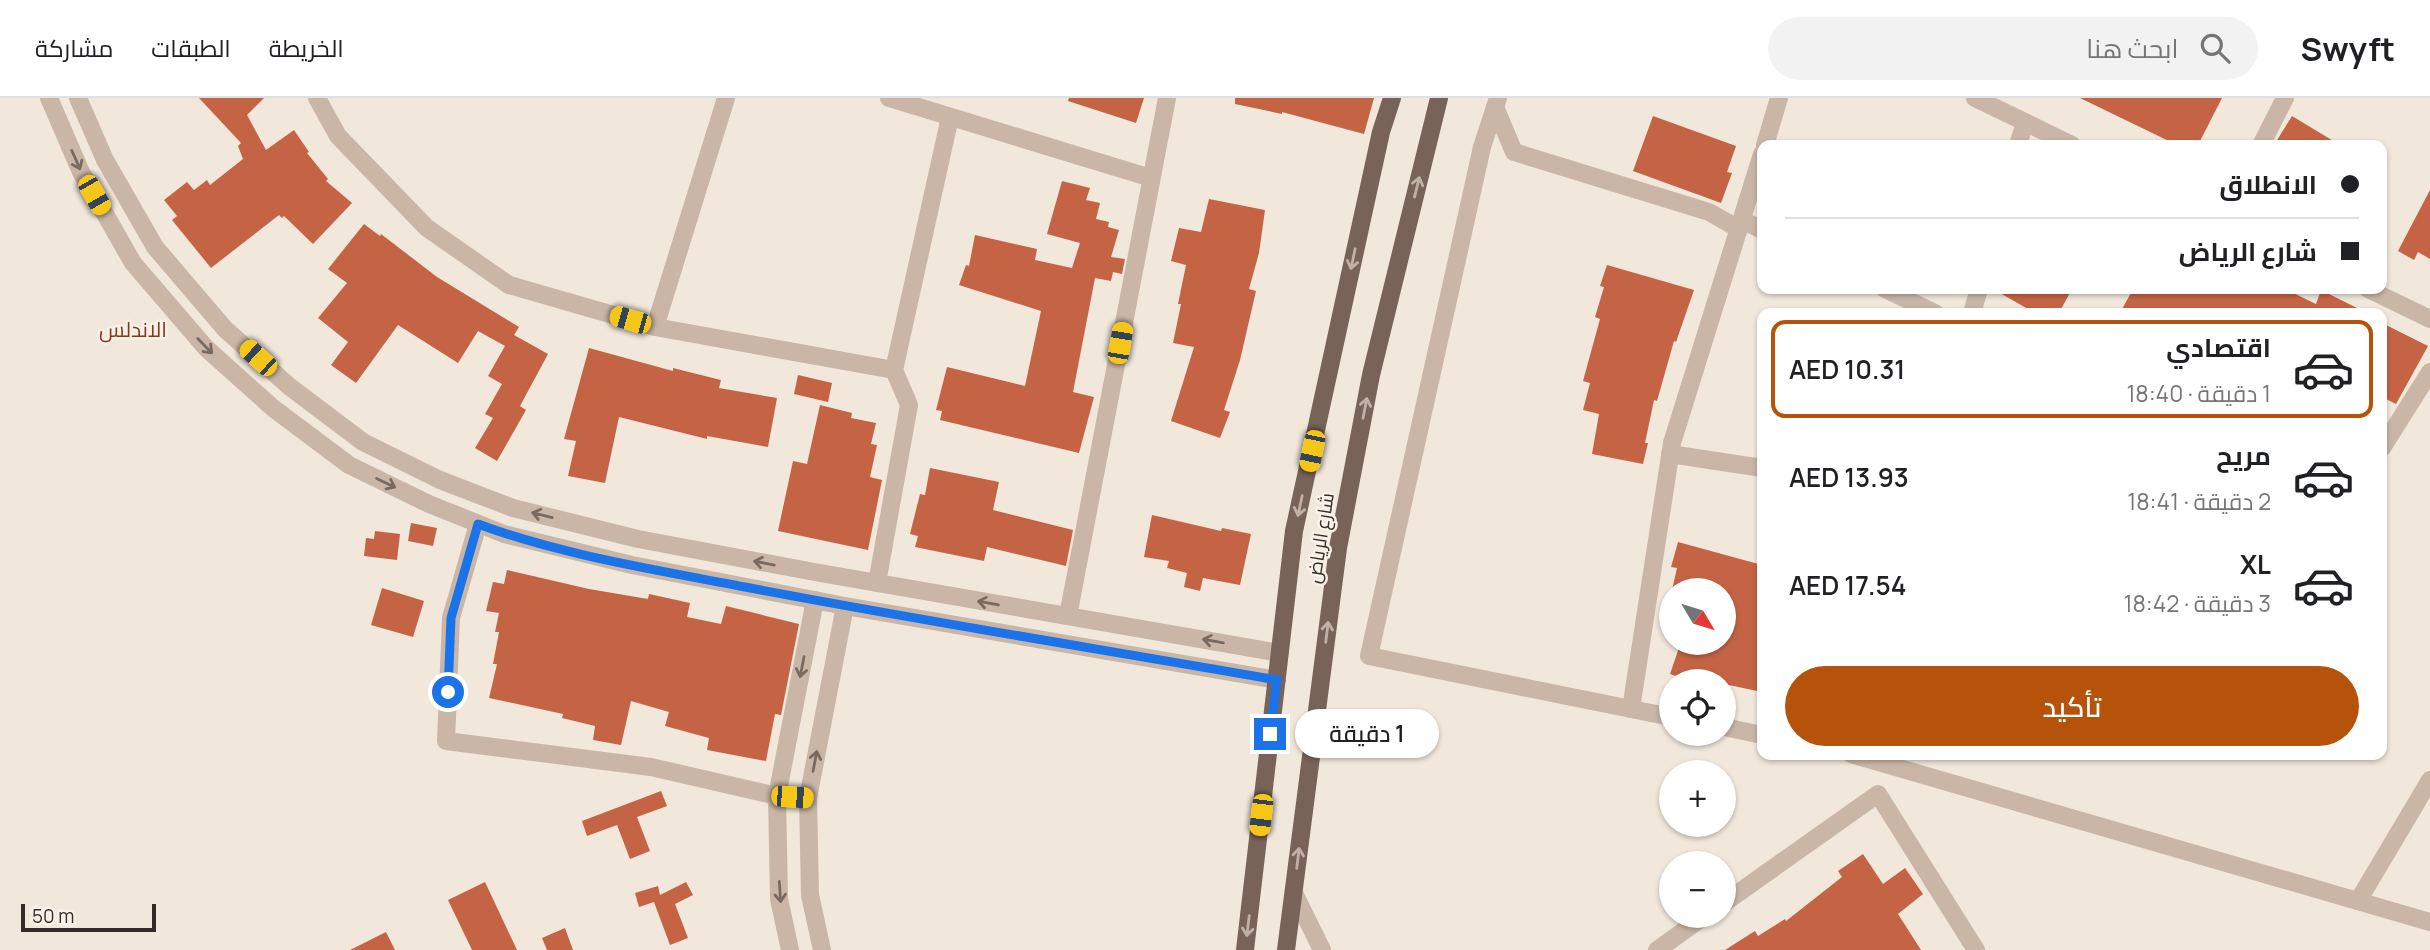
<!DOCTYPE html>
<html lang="ar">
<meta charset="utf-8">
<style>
body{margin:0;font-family:Manrope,Cairo,sans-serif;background:#f2f2f2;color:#202124;direction:rtl;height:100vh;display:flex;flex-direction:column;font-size:26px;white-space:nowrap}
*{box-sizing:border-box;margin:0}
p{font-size:23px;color:#757577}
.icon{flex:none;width:38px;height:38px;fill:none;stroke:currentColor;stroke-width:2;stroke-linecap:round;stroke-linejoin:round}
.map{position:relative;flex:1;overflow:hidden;direction:ltr}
.details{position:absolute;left:1757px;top:210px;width:630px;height:452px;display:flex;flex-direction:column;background:#fff;border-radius:14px;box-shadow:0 2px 5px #0004;direction:rtl}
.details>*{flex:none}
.top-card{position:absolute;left:1757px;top:42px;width:630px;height:154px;border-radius:14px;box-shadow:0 2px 5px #0004;direction:rtl;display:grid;align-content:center;height:154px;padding:0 28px;background:#fff}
.needle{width:46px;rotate:128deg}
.fabs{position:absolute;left:1659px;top:480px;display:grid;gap:14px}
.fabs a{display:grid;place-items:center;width:77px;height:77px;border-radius:50%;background:#fff;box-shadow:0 2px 5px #0004;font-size:35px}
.scale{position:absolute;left:21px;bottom:18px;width:135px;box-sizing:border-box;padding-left:7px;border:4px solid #362c27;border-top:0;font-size:19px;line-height:24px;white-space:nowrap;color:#362c27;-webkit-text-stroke:5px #f9f1e7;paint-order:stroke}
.end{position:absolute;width:32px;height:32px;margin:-16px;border:9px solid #1a73e8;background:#fff;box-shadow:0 0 0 4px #fff}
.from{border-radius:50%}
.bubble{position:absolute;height:49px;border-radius:24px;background:#fff;box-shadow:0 2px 5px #0004;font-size:23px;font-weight:600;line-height:49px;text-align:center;direction:rtl}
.car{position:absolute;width:21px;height:42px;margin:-21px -10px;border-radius:9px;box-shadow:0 0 5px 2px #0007;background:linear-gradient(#f5c518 24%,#345 0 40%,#f5c518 0 76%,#345 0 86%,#f5c518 0)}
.top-card b{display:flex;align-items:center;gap:24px;height:66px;font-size:26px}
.top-card b+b{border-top:2px solid #e0e0e0}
.top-card i{width:18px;height:18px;background:#202124}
ul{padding:12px 0 0;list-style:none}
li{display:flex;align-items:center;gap:21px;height:98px;margin:0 14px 10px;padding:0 14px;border:4px solid transparent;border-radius:14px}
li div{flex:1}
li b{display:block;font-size:26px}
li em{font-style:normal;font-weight:600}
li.current{border-color:#b45309}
li>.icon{width:63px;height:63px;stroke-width:1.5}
.primary-button{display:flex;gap:14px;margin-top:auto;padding:14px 28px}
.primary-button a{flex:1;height:80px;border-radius:42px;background:#b45309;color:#fff;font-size:28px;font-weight:600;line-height:80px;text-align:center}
header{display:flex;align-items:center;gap:42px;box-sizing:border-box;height:98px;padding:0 35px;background:#fff;border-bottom:2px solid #e0e0e0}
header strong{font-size:33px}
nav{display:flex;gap:38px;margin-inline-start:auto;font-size:24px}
.search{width:490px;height:63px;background:#f2f2f2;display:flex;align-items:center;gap:18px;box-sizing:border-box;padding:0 24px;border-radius:38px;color:#757577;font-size:26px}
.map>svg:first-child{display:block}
.building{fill:#c56445}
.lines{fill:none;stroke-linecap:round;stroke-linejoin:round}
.street{stroke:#c9b6a7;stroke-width:18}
.primary{stroke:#786358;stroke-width:18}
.oneway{stroke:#786a61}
.oneway2{stroke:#bfb1a7}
.route{stroke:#1a73e8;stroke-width:9}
.labels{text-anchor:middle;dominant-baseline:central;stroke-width:5;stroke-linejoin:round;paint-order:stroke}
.street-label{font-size:19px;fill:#362c27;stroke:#f9f1e7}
.neighbourhood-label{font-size:21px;fill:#843821;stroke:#f9f1e7}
</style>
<header>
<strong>Swyft</strong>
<div class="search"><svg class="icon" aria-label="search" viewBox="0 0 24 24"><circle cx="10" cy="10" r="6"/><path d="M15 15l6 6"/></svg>ابحث هنا</div>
<nav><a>الخريطة</a><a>الطبقات</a><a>مشاركة</a></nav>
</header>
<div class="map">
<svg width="2430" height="852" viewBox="0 0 2430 852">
<rect width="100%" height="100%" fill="#f1e7db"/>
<g class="building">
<path d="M199,0H264L247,17L266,52L294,32L309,54L307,55L328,81L326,83L352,105L313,146L284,118L282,120L279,117L211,170L172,122L177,118L164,102L187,84L194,92L207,82L210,87L243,61L238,48L241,45Z"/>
<path d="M1069,0H1144L1136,25L1068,3Z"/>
<path d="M1235,0H1374L1364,36L1282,14V16L1235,6Z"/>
<path d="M2080,0H2222L2198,47H2177Z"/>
<path d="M1653,18L1736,48L1727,74L1732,75L1721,105L1633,73Z"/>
<path d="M2292,18L2340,47H2274Z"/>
<path d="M1062,83L1090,90L1086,102L1100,105L1096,121L1109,124L1108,129L1119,132L1111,159L1125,161L1122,176L1113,174L1111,183L1095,180L1073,294L1094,299L1079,355L940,322L942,313L936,312L947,269L1025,288L1041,213L959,187L966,167L969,168L975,137L1037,151L1035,162L1072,170L1080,145L1047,136Z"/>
<path d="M2430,92V161L2418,154L2414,162L2398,153Z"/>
<path d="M1209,101L1265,112L1259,155L1249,191L1256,193L1240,262L1224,312L1230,314L1220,340L1171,323L1194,249L1173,245L1181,206H1178L1186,167L1171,163L1179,130L1201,134Z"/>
<path d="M364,126L380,138L381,136L437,179L519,229L514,237L548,256L520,308L526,312L497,363L475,350L493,320L485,316L502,286L488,278L505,248L478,233L458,265L398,227L356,285L331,267L348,244L318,220L347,185L328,171Z"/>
<path d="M1607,167L1694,192L1676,244L1674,243L1657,303L1654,302L1645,345H1648L1643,366L1592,356L1599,316L1583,312L1590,285L1583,283L1600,221L1595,219L1604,189L1600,188Z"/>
<path d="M1993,191H2072L2059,215H2035Z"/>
<path d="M2133,191H2285L2316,206L2321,192L2367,215H2120Z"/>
<path d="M2382,225L2428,248L2396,306L2382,299Z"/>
<path d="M589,250L673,273V270L721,282L719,290L777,300L768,349L707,338V341L619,319L605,385L568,378L576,343L564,341Z"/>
<path d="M798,277L832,285L828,304L794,296Z"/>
<path d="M820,307L852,315L851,320L876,325L871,346L877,347L870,379L882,382L868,452L778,433L793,363L807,366Z"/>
<path d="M930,370L999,384L993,412L1073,432L1066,468L987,449L984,463L915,449L918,438L910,436L920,396L925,397Z"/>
<path d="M1152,417L1221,433L1222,430L1251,436L1240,487L1203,480L1200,493L1184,489L1187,475L1167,470L1169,463L1144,459Z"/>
<path d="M411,425L437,430L433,448L408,443Z"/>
<path d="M375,433L400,436L397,462L364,458L366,440L374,441Z"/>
<path d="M1678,444L1762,467V594L1724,586V583H1690L1670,576L1681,544H1724V492H1672L1677,470L1671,469Z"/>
<path d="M507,472L589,491L648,501L649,496L690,505L687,519L721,526L726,508L799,526L781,617L775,616L766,663L707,652L709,640L665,628L669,614L631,603L621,647L593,642L595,628L562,620L563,616L489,600L497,566H493L499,534H495L499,515L486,513L493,484L504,486Z"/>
<path d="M382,490L424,503L413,539L371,527Z"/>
<path d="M661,693L667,708L637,719L650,753L630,761L617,727L587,738L582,723Z"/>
<path d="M1863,756L1883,786L1905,770L1923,796L1898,816L1921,852H1725L1755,833L1758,838L1785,821L1786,823L1842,779L1838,773Z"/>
<path d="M485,784L517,852H472L448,802Z"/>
<path d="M686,784L693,797L675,806L688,840L670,847L654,804L639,809L635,795L658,788L660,797Z"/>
<path d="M565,830L573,852H547L542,840Z"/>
<path d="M386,834L395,852H350Z"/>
</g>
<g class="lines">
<g class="street">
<path d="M49,0L81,74L133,165L206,250L273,310L349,367L429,406L504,436L632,467L845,508L1277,582"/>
<path d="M78,0L105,62L155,149L225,231L290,289L363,344L440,382L513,410L638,441L820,475L1280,555"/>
<path d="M317,0L338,38L427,130L509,187L655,229L894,272L950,19"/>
<path d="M889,0L1151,80"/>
<path d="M1498,0L1482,49L1369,558L1671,619"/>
<path d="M1975,0L2072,47"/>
<path d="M1495,9L1514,54L1709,114L1739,131"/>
<path d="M1765,47L1779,0"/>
<path d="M2018,47L2025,24"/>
<path d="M2261,47L2285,0"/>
<path d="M1742,122L1762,132"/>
<path d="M1885,191L1935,215"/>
<path d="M2368,191L2430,221"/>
<path d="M1972,215L1979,191"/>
<path d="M655,229L726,0"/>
<path d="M2382,350L2430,274"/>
<path d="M1670,356L1762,370"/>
<path d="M478,426L451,520L446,643L651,669L777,698L808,700"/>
<path d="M877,485L909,307L894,272"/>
<path d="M1068,518L1167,0"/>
<path d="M1631,611L1672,345L1762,56"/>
<path d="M1724,629L1762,637"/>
<path d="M1851,656L2430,824"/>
<path d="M1294,795L1322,852"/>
<path d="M2358,803L2430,682"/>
<path d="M1724,805L1878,696L1976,852"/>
<path d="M790,852L779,801L777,698L815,502"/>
<path d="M822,852L810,797L808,700L845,508"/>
<path d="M1657,852L1706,817"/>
</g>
<g class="primary">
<path d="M1245,852L1294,433L1381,34L1392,0"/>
<path d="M1286,852L1338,450L1371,277L1439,0"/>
</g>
</g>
<defs><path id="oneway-shaft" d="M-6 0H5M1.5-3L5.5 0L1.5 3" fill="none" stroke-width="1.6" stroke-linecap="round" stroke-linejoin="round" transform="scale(1.75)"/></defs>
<g class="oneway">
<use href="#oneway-shaft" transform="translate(76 62) rotate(66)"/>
<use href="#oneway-shaft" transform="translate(205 248) rotate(46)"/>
<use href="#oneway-shaft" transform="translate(386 385) rotate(26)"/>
<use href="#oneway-shaft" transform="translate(542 417) rotate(-166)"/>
<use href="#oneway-shaft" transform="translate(764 465) rotate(-169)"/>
<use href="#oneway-shaft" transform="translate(988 505) rotate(-170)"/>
<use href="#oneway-shaft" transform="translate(1213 543) rotate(-170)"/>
<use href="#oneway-shaft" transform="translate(802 569) rotate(101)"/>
<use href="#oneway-shaft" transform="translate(815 663) rotate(-79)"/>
<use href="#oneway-shaft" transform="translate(780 794) rotate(86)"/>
</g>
<g class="oneway2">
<use href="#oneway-shaft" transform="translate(1417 89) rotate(-76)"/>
<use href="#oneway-shaft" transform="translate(1353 161) rotate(102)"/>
<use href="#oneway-shaft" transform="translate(1365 310) rotate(-79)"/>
<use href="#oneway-shaft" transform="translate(1300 408) rotate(102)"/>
<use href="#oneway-shaft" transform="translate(1327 534) rotate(-83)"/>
<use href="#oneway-shaft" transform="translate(1298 760) rotate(-83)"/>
<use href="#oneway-shaft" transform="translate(1248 828) rotate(97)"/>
</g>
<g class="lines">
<path class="route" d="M448,594L451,520L478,426C561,457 658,472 745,489C922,523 1100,551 1277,582L1270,636"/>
</g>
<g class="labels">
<g class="street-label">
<text transform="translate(1320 440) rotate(-81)">شارع الرياض</text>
</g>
<g class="neighbourhood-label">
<text x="133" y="231">الاندلس</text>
</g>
</g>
</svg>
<div class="fabs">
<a><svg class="needle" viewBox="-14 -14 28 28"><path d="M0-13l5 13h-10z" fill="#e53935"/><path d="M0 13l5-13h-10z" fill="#757577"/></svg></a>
<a><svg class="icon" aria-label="locate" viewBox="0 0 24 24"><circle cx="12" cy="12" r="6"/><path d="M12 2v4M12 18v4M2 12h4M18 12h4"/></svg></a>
<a>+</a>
<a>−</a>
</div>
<div class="scale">50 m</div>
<i class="end from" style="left:448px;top:594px"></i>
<i class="end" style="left:1270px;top:636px"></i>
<div class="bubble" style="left:1295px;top:611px;width:144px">1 دقيقة</div>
<i class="car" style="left:94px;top:97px;rotate:150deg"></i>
<i class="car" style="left:630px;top:222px;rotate:286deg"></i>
<i class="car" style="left:1120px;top:245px;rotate:10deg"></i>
<i class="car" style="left:258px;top:260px;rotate:312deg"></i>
<i class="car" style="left:1312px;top:353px;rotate:192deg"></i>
<i class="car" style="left:792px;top:699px;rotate:94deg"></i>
<i class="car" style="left:1261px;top:717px;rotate:187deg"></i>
<div class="top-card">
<b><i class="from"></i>الانطلاق</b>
<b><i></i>شارع الرياض</b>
</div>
<section class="details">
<ul>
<li class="current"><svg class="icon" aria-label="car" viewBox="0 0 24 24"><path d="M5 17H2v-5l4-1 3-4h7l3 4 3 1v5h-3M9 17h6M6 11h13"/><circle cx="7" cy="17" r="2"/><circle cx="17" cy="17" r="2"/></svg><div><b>اقتصادي</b><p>1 دقيقة · 18:40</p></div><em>AED 10.31</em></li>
<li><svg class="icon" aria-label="car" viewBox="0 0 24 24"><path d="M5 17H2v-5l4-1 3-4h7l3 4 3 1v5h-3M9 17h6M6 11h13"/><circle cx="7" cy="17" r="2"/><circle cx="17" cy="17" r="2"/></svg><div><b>مريح</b><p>2 دقيقة · 18:41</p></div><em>AED 13.93</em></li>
<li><svg class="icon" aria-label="car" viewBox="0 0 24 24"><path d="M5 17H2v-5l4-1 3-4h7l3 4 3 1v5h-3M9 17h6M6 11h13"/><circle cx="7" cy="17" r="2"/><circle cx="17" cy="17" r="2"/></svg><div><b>XL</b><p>3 دقيقة · 18:42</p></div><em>AED 17.54</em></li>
</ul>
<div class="primary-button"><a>تأكيد</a></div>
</section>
</div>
